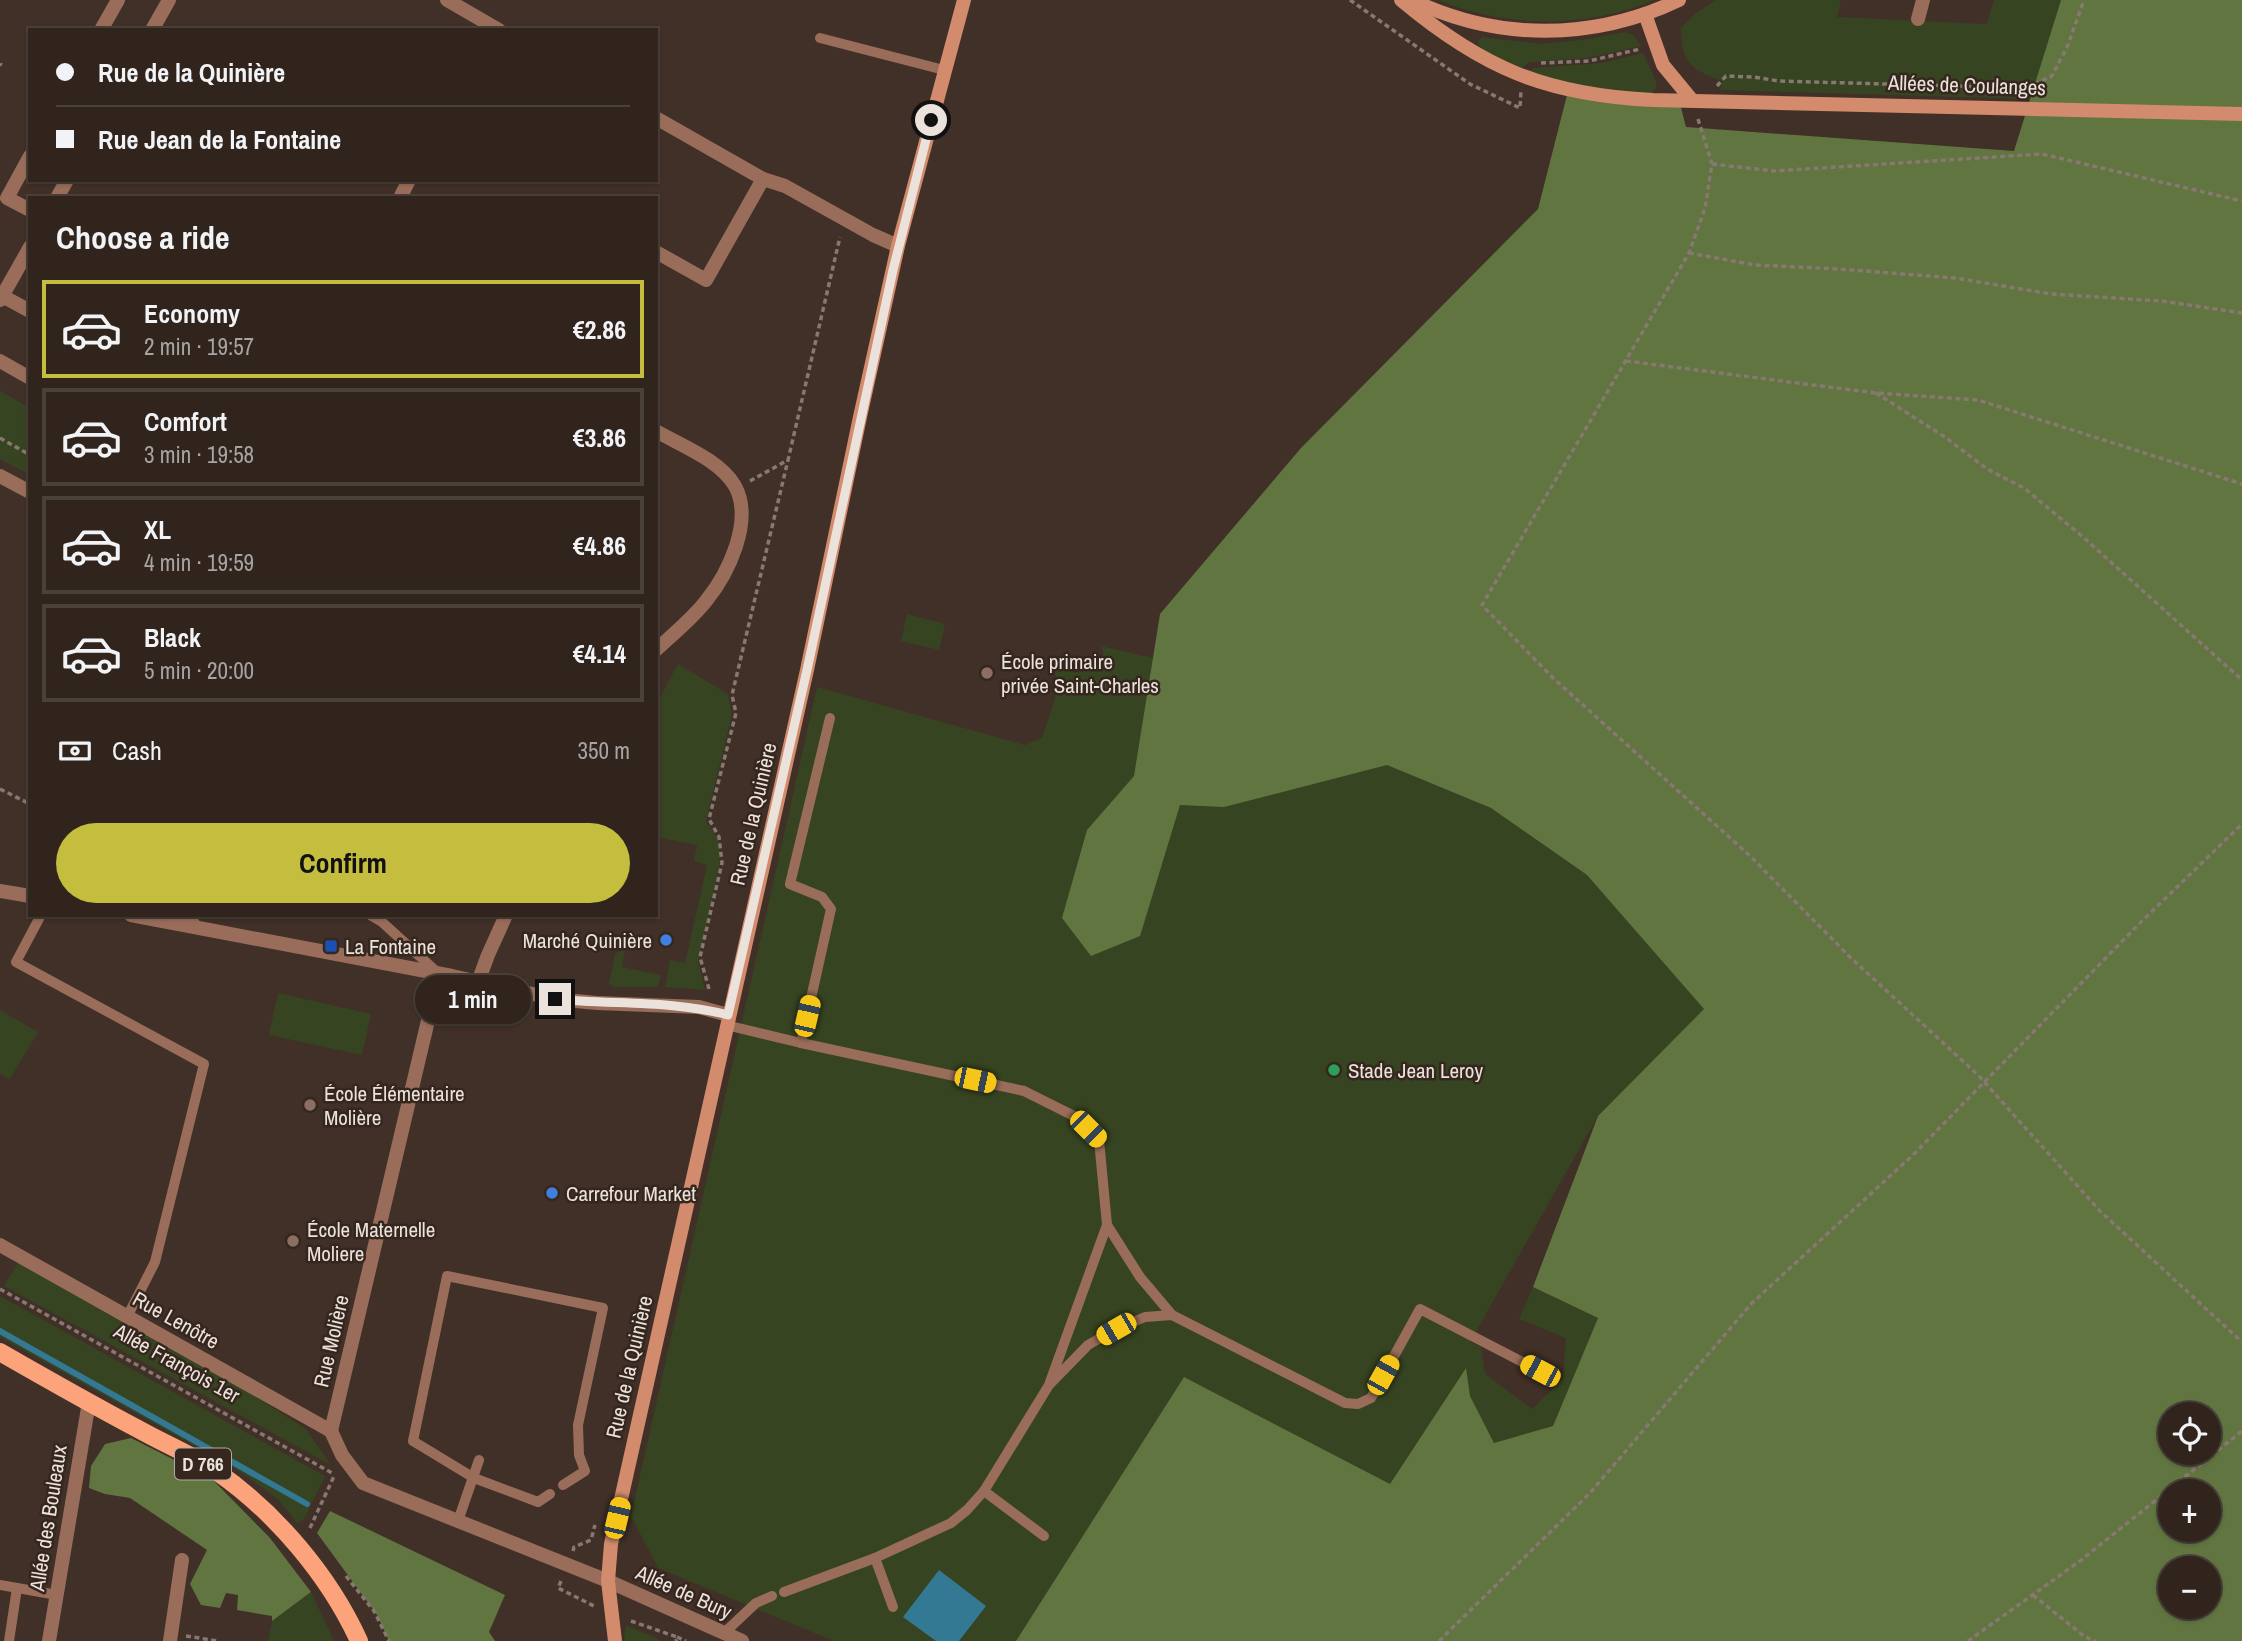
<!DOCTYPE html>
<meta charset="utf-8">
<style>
body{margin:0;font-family:"Archivo Narrow",sans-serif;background:#382c26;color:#f1f3f6;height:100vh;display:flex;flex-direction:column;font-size:26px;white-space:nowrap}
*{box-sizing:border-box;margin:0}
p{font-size:23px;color:#a8a4a4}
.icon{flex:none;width:38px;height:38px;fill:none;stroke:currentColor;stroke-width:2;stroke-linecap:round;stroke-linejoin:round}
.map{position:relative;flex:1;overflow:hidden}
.side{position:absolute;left:28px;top:196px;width:630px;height:721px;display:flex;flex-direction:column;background:#30241d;border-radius:0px;box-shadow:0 2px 5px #0004,0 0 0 2px #4b413b}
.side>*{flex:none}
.guide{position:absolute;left:28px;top:28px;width:630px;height:154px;border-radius:0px;box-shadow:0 2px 5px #0004,0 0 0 2px #4b413b;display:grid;align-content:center;height:154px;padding:0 28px;background:#30241d}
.fabs{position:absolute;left:2158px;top:1402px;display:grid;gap:14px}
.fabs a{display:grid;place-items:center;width:63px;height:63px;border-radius:50%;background:#30241d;box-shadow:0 2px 5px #0004,0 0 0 2px #4b413b;font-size:35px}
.end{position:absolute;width:32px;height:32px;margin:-16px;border:9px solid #ece2dc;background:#111;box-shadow:0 0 0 4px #111}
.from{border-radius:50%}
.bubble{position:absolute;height:49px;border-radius:24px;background:#30241d;box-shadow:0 2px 5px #0004,0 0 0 2px #4b413b;font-size:23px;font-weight:700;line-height:49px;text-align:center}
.car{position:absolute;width:21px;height:42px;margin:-21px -10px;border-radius:9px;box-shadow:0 0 5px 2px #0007;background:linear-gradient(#f5c518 24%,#345 0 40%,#f5c518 0 76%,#345 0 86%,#f5c518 0)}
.guide b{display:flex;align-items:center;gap:24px;height:66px;font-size:26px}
.guide b+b{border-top:2px solid #4b413b}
.guide i{width:18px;height:18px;background:#f1f3f6}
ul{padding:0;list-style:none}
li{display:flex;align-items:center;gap:21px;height:98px;margin:0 14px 10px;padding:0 14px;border:4px solid #4b413b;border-radius:0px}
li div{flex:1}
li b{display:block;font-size:26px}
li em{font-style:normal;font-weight:700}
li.selected{border-color:#c4bd3e}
li>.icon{width:63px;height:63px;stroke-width:1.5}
h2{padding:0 28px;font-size:32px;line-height:84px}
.pay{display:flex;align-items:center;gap:18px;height:77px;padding:0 28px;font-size:26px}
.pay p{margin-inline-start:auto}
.primary-button{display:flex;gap:14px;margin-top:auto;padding:14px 28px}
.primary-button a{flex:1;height:80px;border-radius:42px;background:#c4bd3e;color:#111;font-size:28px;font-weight:700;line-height:80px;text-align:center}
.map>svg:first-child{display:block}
.green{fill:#374421}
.forest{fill:#607540;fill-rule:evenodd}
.water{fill:#337994}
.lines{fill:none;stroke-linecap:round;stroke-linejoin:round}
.stream{stroke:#337994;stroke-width:6}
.path{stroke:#877971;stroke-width:3.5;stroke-dasharray:5 3.5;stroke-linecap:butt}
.lane{stroke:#996d5a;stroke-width:10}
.street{stroke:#996d5a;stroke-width:14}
.secondary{stroke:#d28b6d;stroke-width:14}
.primary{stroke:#fda37c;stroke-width:18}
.route{stroke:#ece2dc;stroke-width:9}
.education-dot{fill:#8d6e63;stroke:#35261e;stroke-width:2.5}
.shop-dot{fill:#3f7fe0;stroke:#35261e;stroke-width:2.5}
.transit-dot{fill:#1a4fb4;stroke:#35261e;stroke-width:2.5}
.leisure-dot{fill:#2e9e5b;stroke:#35261e;stroke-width:2.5}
.labels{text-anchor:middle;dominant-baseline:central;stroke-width:5;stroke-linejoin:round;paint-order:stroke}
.shield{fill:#35261e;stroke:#b5aaa3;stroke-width:2}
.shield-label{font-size:19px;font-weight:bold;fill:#ece2dc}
.street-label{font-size:21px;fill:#ece2dc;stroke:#35261e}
.poi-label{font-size:21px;fill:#ece2dc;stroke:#35261e;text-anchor:start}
</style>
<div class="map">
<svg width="2242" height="1641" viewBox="0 0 2242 1641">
<rect width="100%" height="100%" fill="#403027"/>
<g class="green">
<path d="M1438,0H1654C1587,29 1505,28 1438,0Z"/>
<path d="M1716,0H1841L1837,17L1984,24L1987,23L1994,0H2061L2031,99L1720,90L1722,81C1691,70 1681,62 1681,28L1696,13Z"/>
<path d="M1625,32L1633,35L1641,46L1587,58L1530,62L1522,68L1480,49L1478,41L1482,37L1540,44L1582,40Z"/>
<path d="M1643,53L1657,83L1655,90L1649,94L1569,85L1529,72L1533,68L1602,63Z"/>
<path d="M0,391L30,408V475L0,459Z"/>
<path d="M907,614L945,624L939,650L901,641Z"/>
<path d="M1101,646L1153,658L1135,776L1387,765L1397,769L1491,808L1587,875L1705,1009L1598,1116L1470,1342L1481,1347L1485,1374L1532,1409L1563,1379L1566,1338L1519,1319L1533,1287L1598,1318L1553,1426L1494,1443L1470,1396L1465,1369L1390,1484L1184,1377L1016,1641H834L658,1568L631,1516L817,687L1025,745L1042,738L1058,689L1055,671L1063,662L1075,673L1104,654Z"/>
<path d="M678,664L728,694L732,715L706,821L718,839L720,862L698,962L705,990L665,987L670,960L685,963L707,865L694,861L697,845L656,837V705Z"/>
<path d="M625,949L622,967L661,975L658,987H613L609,984L615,954Z"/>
<path d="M278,993L371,1014L362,1055L269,1035Z"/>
<path d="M0,1010L38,1032L10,1079L0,1074Z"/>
<path d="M19,1261L247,1391L306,1429L331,1465L4,1286Z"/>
<path d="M0,1296L325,1476L304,1519L297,1523L278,1499L241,1472L0,1337Z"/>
<path d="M311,1592L334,1641H268L272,1621Z"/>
<path d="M626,1625L656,1638L660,1641H624Z"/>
</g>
<g class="forest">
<path d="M2061,0H2242V1641H1016L1184,1377L1390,1484L1466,1368L1470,1396L1494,1443L1553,1426L1598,1318L1533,1287L1598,1116L1704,1009L1587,875L1491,808L1387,765L1224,807L1180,805L1140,936L1091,956L1062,918L1087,830L1134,776L1160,614L1301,448L1538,209L1567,95L1680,104L1686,127L2014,151ZM2170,1414H2208V1452H2170ZM2170,1491H2208V1530H2170ZM2170,1568H2208V1606H2170Z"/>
<path d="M131,1438L212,1479L270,1538L311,1592L272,1621V1616L237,1610L238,1595L226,1593L220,1608L201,1605L190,1584L207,1550L130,1498L105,1494L89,1488L91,1466L105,1444Z"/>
<path d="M330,1511L505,1595L489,1632L495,1641H389L377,1615L317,1533Z"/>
</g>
<path class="water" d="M939,1570L986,1606L959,1641H936L903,1617Z"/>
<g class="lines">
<path class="stream" d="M0,1331L307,1504"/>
<g class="path">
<path d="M1350,0L1470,84L1520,108L1521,91"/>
<path d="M1541,63L1589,61L1640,49"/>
<path d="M0,64L2,65"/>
<path d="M1717,86L1726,76L1753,77L1779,81L2026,88L2052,76L2068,45L2084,0"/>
<path d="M1698,119L1712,164L1705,208L1689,253L1482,605L1552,677L1749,855L1851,958L1978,1075L2100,1211L2242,1342"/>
<path d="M1712,164L1774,171L2042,154L2242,201"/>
<path d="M1689,253L1755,265L1839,269L1955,278L2051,294L2162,301L2242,313"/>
<path d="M1626,361L1876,393L1978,400L2242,484"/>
<path d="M1876,393L1945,437L1987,469L2024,488L2083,537L2242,680"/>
<path d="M0,438L30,455"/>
<path d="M750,481L788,460L840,237"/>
<path d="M0,789L30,804"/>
<path d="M709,989L700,957L722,863L719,837L709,819L736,713L732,695L788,460"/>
<path d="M0,1289L332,1473"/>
<path d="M310,1528L335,1474"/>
<path d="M573,1551L574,1547L591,1540L595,1525"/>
<path d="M346,1576L374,1611L389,1641"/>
<path d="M561,1581L558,1588L594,1606"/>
<path d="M2033,1595L2085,1637L2096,1641"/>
<path d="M631,1621L677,1637L676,1641"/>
<path d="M186,1636L218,1641"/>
<path d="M677,1637L686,1641"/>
<path d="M1439,1641L1590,1493L1751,1304L1914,1154L2141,922L2242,824"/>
<path d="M1968,1641L2080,1561L2242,1431"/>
<path d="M2241,1641H2242"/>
</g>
<g class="lane">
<path d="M820,38L944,70"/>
<path d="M41,915L16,962L204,1064L155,1262L127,1317"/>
<path d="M190,915L198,928"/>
<path d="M370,915L382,922L439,974"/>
<path d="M726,1025L801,1043L1024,1091L1078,1118L1099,1140L1107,1225L1050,1382"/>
<path d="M801,1043L831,909L822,897L790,884L830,718"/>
<path d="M1107,1225L1140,1277L1172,1315"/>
<path d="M984,1491L1044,1536"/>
<path d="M550,1494L538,1502L474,1478L413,1441L447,1276L603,1308L578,1425L579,1455L585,1471L563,1485"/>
<path d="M458,1521L479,1460"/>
<path d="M875,1558L893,1607"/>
<path d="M0,1585L57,1595"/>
<path d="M784,1592L875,1558L951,1523L967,1510L984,1491L1049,1385L1088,1345L1116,1329L1145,1317L1172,1315L1345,1403L1358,1404L1371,1398L1420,1309L1540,1371"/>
<path d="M724,1633L756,1603L772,1596"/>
<path d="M9,1641L17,1588"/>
</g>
<g class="street">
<path d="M447,0L499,30"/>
<path d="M1918,19L1923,0"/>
<path d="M101,30L118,0"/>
<path d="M152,30L169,0"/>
<path d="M656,118L763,179L785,186L873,235L898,246"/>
<path d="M30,156L7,198L30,210"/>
<path d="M57,198L67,180"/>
<path d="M400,198L409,180"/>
<path d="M656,252L706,280L763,179"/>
<path d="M2,296L30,311"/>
<path d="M0,300L30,247"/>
<path d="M0,361L30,378"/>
<path d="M656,431C682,446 720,460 735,486C754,521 728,574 706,601C692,619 673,634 656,650"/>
<path d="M0,476L30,492"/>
<path d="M0,891L30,896"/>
<path d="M131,915L452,976L555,999L597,1003L699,1007L728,1015"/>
<path d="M478,982L488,955L506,915"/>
<path d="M0,1245L331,1431"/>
<path d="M331,1431L342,1455L363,1483L608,1581L742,1641"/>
<path d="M331,1431L439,974"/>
<path d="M49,1641L89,1402"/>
<path d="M170,1641L182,1560"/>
</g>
<g class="secondary">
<path d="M1401,0C1482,68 1546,95 1653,100L2242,114"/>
<path d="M1412,0C1497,41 1593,41 1679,0"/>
<path d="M1645,14L1663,65L1691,99"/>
<path d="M615,1641L608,1581L611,1544L807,670L860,417L898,246L964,0"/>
</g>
<path class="primary" d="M0,1352C47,1379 93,1405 140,1430C165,1444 192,1455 216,1471C275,1512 329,1575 359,1641"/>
</g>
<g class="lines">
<path class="route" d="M555,999C612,1005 672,1000 728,1015L807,670L893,270L931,120"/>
</g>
<g class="education-dot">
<circle cx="987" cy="673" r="7"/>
<circle cx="310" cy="1105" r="7"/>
<circle cx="293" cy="1241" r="7"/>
</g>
<g class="shop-dot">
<circle cx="666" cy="940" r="7"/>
<circle cx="552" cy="1193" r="7"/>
</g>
<rect class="transit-dot" x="324" y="939" width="14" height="14" rx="3.5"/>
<circle class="leisure-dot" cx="1334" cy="1070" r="7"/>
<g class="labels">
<rect class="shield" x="175" y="1448.5" width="56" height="31" rx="5"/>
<g class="shield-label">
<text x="203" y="1464">D 766</text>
</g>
<g class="street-label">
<text transform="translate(1967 85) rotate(2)">Allées de Coulanges</text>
<text transform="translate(753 814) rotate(-77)">Rue de la Quinière</text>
<text transform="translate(176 1320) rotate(29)">Rue Lenôtre</text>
<text transform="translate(331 1341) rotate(-77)">Rue Molière</text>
<text transform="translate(177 1363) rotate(29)">Allée François 1er</text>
<text transform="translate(629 1367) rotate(-77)">Rue de la Quinière</text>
<text transform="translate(48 1518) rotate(-81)">Allée des Bouleaux</text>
<text transform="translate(684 1592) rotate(24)">Allée de Bury</text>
</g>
<g class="poi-label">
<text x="1001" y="661">École primaire<tspan x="1001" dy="24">privée Saint-Charles</tspan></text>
<text x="652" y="940" text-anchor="end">Marché Quinière</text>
<text x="345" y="946">La Fontaine</text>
<text x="1348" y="1070">Stade Jean Leroy</text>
<text x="324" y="1093">École Élémentaire<tspan x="324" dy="24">Molière</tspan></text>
<text x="566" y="1193">Carrefour Market</text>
<text x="307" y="1229">École Maternelle<tspan x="307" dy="24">Moliere</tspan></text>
</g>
</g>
</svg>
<div class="fabs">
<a><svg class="icon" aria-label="locate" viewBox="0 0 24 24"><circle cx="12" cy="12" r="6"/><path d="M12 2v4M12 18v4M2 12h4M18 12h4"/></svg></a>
<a>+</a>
<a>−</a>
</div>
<i class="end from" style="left:931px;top:120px"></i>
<i class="end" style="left:555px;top:999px"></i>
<div class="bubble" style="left:415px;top:975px;width:116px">1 min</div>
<i class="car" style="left:807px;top:1016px;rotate:13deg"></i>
<i class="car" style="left:975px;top:1080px;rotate:102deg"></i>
<i class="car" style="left:1088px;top:1129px;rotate:135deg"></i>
<i class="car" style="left:1116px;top:1329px;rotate:240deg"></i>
<i class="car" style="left:1540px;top:1371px;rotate:298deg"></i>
<i class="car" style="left:1383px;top:1375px;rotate:29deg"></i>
<i class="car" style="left:617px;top:1518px;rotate:13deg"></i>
<div class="guide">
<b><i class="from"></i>Rue de la Quinière</b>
<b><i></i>Rue Jean de la Fontaine</b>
</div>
<section class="side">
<h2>Choose a ride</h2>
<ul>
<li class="selected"><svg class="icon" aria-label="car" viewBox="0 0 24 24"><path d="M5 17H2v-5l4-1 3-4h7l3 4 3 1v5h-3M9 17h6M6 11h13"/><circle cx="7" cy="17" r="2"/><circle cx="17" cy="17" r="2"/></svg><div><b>Economy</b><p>2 min · 19:57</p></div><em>€2.86</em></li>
<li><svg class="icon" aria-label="car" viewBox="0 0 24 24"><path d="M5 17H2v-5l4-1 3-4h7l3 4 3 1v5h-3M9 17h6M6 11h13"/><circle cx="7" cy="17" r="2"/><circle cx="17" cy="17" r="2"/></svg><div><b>Comfort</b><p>3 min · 19:58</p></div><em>€3.86</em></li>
<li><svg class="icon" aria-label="car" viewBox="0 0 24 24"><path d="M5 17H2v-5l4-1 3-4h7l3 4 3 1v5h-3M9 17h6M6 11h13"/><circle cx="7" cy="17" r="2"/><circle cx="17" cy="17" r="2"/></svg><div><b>XL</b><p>4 min · 19:59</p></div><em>€4.86</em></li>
<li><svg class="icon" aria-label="car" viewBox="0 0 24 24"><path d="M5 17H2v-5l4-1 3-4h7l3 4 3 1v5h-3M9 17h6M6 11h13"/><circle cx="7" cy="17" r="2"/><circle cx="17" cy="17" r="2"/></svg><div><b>Black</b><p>5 min · 20:00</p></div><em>€4.14</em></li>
</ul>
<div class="pay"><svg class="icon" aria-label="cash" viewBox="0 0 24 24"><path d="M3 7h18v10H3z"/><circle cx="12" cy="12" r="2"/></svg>Cash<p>350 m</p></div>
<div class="primary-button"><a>Confirm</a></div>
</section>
</div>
